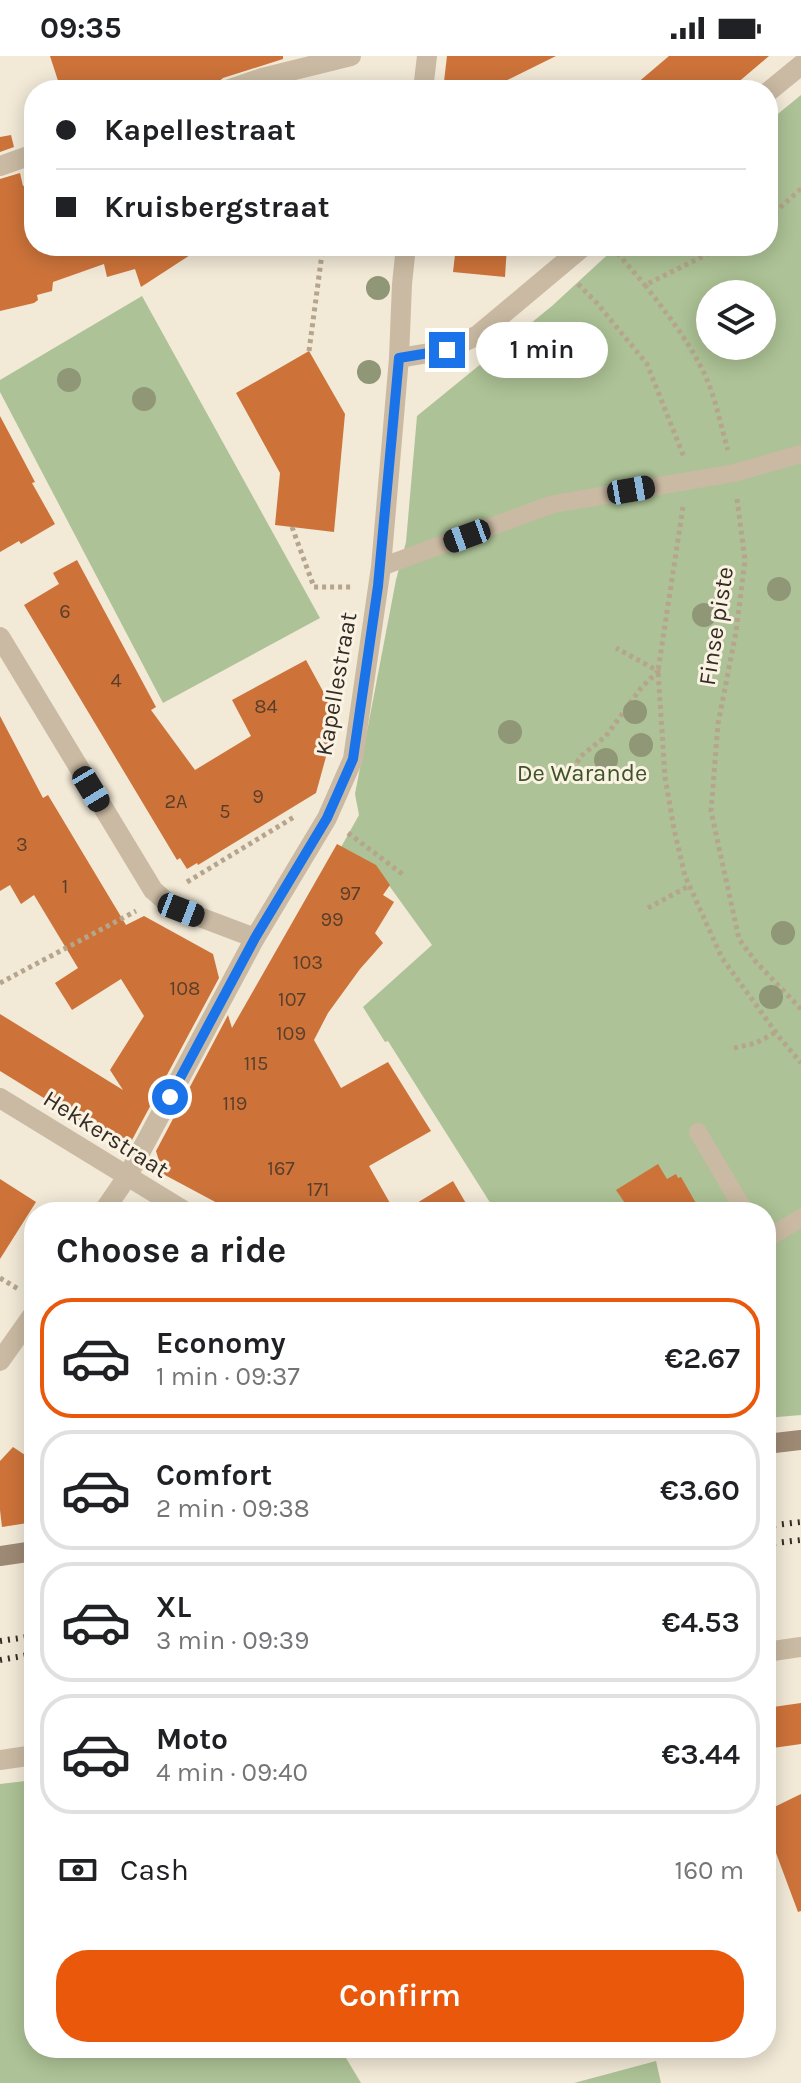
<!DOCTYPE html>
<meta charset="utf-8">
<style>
body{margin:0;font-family:Karla,sans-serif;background:#f6f6f6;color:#202124;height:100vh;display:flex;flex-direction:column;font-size:30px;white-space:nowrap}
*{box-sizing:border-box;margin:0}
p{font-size:26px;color:#757577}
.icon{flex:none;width:44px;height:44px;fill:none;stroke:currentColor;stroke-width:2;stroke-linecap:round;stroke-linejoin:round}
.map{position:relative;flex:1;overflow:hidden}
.details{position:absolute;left:24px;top:1146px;width:752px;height:856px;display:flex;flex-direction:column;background:#fff;border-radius:32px;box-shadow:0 4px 20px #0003}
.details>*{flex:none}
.guide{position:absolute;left:24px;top:24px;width:754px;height:176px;border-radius:32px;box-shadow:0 4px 20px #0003;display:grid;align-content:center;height:176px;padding:0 32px;background:#fff}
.buttons{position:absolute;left:696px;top:224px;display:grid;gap:16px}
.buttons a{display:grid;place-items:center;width:80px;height:80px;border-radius:50%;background:#fff;box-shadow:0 4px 20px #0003;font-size:40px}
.end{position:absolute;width:36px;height:36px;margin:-18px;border:10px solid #1a73e8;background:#fff;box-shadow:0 0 0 4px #fff}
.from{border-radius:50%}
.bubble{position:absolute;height:56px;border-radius:28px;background:#fff;box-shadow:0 4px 20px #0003;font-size:26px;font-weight:600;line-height:56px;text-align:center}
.car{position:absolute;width:24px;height:48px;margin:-24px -12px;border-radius:10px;box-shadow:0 0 6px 2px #0007;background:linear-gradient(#222 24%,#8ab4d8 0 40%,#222 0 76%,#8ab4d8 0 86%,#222 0)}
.guide b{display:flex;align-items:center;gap:28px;height:76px;font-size:30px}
.guide b+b{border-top:2px solid #e0e0e0}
.guide i{width:20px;height:20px;background:#202124}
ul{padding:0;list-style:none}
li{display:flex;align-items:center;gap:24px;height:120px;margin:0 16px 12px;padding:0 16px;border:4px solid #e0e0e0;border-radius:32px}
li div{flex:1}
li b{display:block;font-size:30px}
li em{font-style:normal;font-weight:600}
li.active{border-color:#ea580c}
li>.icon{width:72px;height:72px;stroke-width:1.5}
h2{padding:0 32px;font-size:36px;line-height:96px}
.pay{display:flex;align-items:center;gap:20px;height:88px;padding:0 32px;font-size:30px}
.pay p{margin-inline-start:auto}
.action{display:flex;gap:16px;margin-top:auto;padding:16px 32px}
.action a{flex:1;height:92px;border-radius:32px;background:#ea580c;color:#fff;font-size:32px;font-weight:600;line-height:92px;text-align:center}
.status{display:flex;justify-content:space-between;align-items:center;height:56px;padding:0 40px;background:#fff;direction:ltr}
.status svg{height:22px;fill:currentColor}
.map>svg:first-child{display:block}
.green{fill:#adc296;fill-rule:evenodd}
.building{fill:#cd733a}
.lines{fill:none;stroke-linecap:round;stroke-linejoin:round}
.path{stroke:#b6a58d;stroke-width:5;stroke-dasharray:4 4;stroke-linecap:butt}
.lane{stroke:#cabaa3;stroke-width:18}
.street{stroke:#cabaa3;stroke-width:20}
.secondary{stroke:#9e8974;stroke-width:20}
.rail{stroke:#352c25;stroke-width:6;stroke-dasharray:2 6;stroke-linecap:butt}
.tree{fill:#8f9777}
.route{stroke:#1a73e8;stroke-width:10}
.labels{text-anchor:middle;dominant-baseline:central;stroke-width:6;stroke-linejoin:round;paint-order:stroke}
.number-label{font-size:20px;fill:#5b3e2a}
.street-label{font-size:24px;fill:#352c25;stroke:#faf3e3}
.park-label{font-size:24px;fill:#3e5428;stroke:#faf3e3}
</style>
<div class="status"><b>09:35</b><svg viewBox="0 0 49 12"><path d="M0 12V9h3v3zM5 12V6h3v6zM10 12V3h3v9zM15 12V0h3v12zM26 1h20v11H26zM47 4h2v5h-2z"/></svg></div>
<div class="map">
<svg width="801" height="2027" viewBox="0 0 801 2027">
<rect width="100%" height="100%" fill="#f2e9d7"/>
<g class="green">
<path d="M801,39V1359L766,1362V1156H496L388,985L385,986L363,951L432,889L380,817L340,793L359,759L355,738L396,524L406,486L417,360L552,250L617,190H768V66ZM710,238H762V290H710Z"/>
<path d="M142,240L320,562L163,647L0,336V324Z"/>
<path d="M34,1724V1992H340L361,2027H0V1728Z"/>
<path d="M656,2005L661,2027H574Z"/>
</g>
<g class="building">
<path d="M50,0H283V3L223,22L216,28L196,34H61Z"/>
<path d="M447,0H556L487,34H443Z"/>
<path d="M669,0H769L729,34H629Z"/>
<path d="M11,79L14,91L0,96V81Z"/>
<path d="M20,117L23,130L34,127V190H204L141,231L135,213L107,221L104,208L53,226L52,235L37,239L38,244L34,247L0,255V123Z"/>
<path d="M456,190H507L505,221L453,216Z"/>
<path d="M309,295L345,358L334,476L275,469L280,417L236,337Z"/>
<path d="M0,360L35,426L32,427L55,468L21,488L19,485L0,496Z"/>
<path d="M77,504L156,651L151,654L195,714L251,680L232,644L306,604L337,661L316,737L198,809L197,807L187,813L180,802L177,804L24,549L59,528L53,517Z"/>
<path d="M0,660L43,742L48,739L126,869L144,860L213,898L219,922L132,1084H112L0,1015V958L123,1034L110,1014L144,960L121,923L72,954L55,927L78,912L34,839L21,848L10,829L0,835Z"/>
<path d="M337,788L376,809L390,829L383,839L394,846L375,877L383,887L360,913L328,957L314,984L341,1032L388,1006L431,1075L369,1110L395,1156H234L163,1118L156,1095L228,959L232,972Z"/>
<path d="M658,1108L667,1123L676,1118L678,1122L681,1121L701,1156H631L616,1134Z"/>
<path d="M0,1123L36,1146L0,1203Z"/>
<path d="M453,1125L471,1156H402Z"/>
<path d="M13,1391L34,1405V1466L2,1471L0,1454V1405Z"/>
<path d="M801,1647V1688L766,1693V1652Z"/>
<path d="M801,1738V1855L798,1856L776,1797L773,1798L766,1783V1755Z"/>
</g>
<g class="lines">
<g class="path">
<path d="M768,162L801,133"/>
<path d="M724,190L645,229C670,262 697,295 711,334C718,354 722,374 728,394"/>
<path d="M612,191L645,229"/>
<path d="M578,228L596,246L647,308L684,401"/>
<path d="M309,295L323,190"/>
<path d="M737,443L745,504L736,576L718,668L711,755L739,883L756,906L801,953"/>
<path d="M683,451L658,615L665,721L674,773L685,820L722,902L780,982L801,1007"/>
<path d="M292,471L314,531H353"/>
<path d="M568,720L581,700L606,680L641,632L658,615L616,592"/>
<path d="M348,777L405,820"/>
<path d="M187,826L294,761"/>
<path d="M648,852L689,830"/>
<path d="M0,927L136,855"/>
<path d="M734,992L756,987L776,976"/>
<path d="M0,1222L20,1234"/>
</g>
<g class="lane">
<path d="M381,511L553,448L734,417L801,398"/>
<path d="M698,1076L745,1156"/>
<path d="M766,1183L801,1162"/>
</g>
<g class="street">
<path d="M227,34L262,22L351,0"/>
<path d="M423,34L427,0"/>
<path d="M768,36L801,9"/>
<path d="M0,110L34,98"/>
<path d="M399,302L447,294L478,279L584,190"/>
<path d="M0,581L153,834L169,848L181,854L255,882"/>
<path d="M0,1042L186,1156"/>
<path d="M103,1156L127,1121L255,882L327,762L353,703L381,511L399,302L402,228L406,190"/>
<path d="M0,1305L34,1257"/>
<path d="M766,1596L801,1591"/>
<path d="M0,1704L34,1699"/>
</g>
<g class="secondary">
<path d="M766,1388L801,1384"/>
<path d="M0,1500L34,1495"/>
</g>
<g class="rail">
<path d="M766,1470L801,1466"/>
<path d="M766,1488L801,1484"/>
<path d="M0,1585L34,1580"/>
<path d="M0,1604L34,1598"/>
</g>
</g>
<g class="tree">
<circle cx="378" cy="232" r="12"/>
<circle cx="369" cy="316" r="12"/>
<circle cx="69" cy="324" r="12"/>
<circle cx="144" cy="343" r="12"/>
<circle cx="779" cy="533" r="12"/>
<circle cx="704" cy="559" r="12"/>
<circle cx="635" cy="656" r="12"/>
<circle cx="510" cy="676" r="12"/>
<circle cx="641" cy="689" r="12"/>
<circle cx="606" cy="704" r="12"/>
<circle cx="783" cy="877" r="12"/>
<circle cx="771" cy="941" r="12"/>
</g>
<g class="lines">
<path class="route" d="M170,1041L255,882L327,762L353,703L378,530L399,302L447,294"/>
</g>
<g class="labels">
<g class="number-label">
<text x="65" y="555">6</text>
<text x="116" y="624">4</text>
<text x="266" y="650">84</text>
<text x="258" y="740">9</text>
<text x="176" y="745">2A</text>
<text x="225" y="755">5</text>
<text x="22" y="788">3</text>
<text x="65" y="830">1</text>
<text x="350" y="837">97</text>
<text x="332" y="863">99</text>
<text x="308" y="906">103</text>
<text x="185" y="932">108</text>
<text x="292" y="943">107</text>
<text x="291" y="977">109</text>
<text x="256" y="1007">115</text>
<text x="235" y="1047">119</text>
<text x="281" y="1112">167</text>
<text x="318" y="1133">171</text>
</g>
<g class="street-label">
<text transform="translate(716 570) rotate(-81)">Finse piste</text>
<text transform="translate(336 628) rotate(-80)">Kapellestraat</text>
<text transform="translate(106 1078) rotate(32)">Hekkerstraat</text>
</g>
<g class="park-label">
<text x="582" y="717">De Warande</text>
</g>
</g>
</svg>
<div class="buttons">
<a><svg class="icon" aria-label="layers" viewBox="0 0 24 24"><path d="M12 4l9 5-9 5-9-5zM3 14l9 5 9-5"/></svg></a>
</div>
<i class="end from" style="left:170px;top:1041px"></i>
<i class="end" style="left:447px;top:294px"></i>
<div class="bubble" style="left:476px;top:266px;width:132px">1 min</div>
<i class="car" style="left:631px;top:434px;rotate:80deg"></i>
<i class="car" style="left:467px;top:480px;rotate:250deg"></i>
<i class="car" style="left:91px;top:733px;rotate:149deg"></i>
<i class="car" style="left:181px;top:854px;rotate:111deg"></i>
<div class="guide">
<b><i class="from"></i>Kapellestraat</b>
<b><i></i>Kruisbergstraat</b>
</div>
<section class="details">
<h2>Choose a ride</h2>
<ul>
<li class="active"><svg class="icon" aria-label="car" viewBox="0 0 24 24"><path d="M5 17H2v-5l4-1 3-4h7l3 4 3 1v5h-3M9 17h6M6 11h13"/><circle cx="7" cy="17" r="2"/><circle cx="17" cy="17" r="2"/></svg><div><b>Economy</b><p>1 min · 09:37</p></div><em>€2.67</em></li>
<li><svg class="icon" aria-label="car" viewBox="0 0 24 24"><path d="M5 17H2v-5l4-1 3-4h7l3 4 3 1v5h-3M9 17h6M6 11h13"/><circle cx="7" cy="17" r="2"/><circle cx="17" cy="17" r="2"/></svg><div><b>Comfort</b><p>2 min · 09:38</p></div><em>€3.60</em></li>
<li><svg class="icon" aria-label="car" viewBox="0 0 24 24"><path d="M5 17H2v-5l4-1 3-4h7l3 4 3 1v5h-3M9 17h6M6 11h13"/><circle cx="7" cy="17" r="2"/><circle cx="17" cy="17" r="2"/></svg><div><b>XL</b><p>3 min · 09:39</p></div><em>€4.53</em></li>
<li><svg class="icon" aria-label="car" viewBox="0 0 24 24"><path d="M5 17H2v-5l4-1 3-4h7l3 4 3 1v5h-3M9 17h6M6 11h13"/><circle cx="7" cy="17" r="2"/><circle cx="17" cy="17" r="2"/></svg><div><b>Moto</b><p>4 min · 09:40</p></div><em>€3.44</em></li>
</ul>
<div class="pay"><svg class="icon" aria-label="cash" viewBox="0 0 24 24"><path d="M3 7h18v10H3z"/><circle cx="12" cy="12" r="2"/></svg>Cash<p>160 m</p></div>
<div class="action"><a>Confirm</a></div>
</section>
</div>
